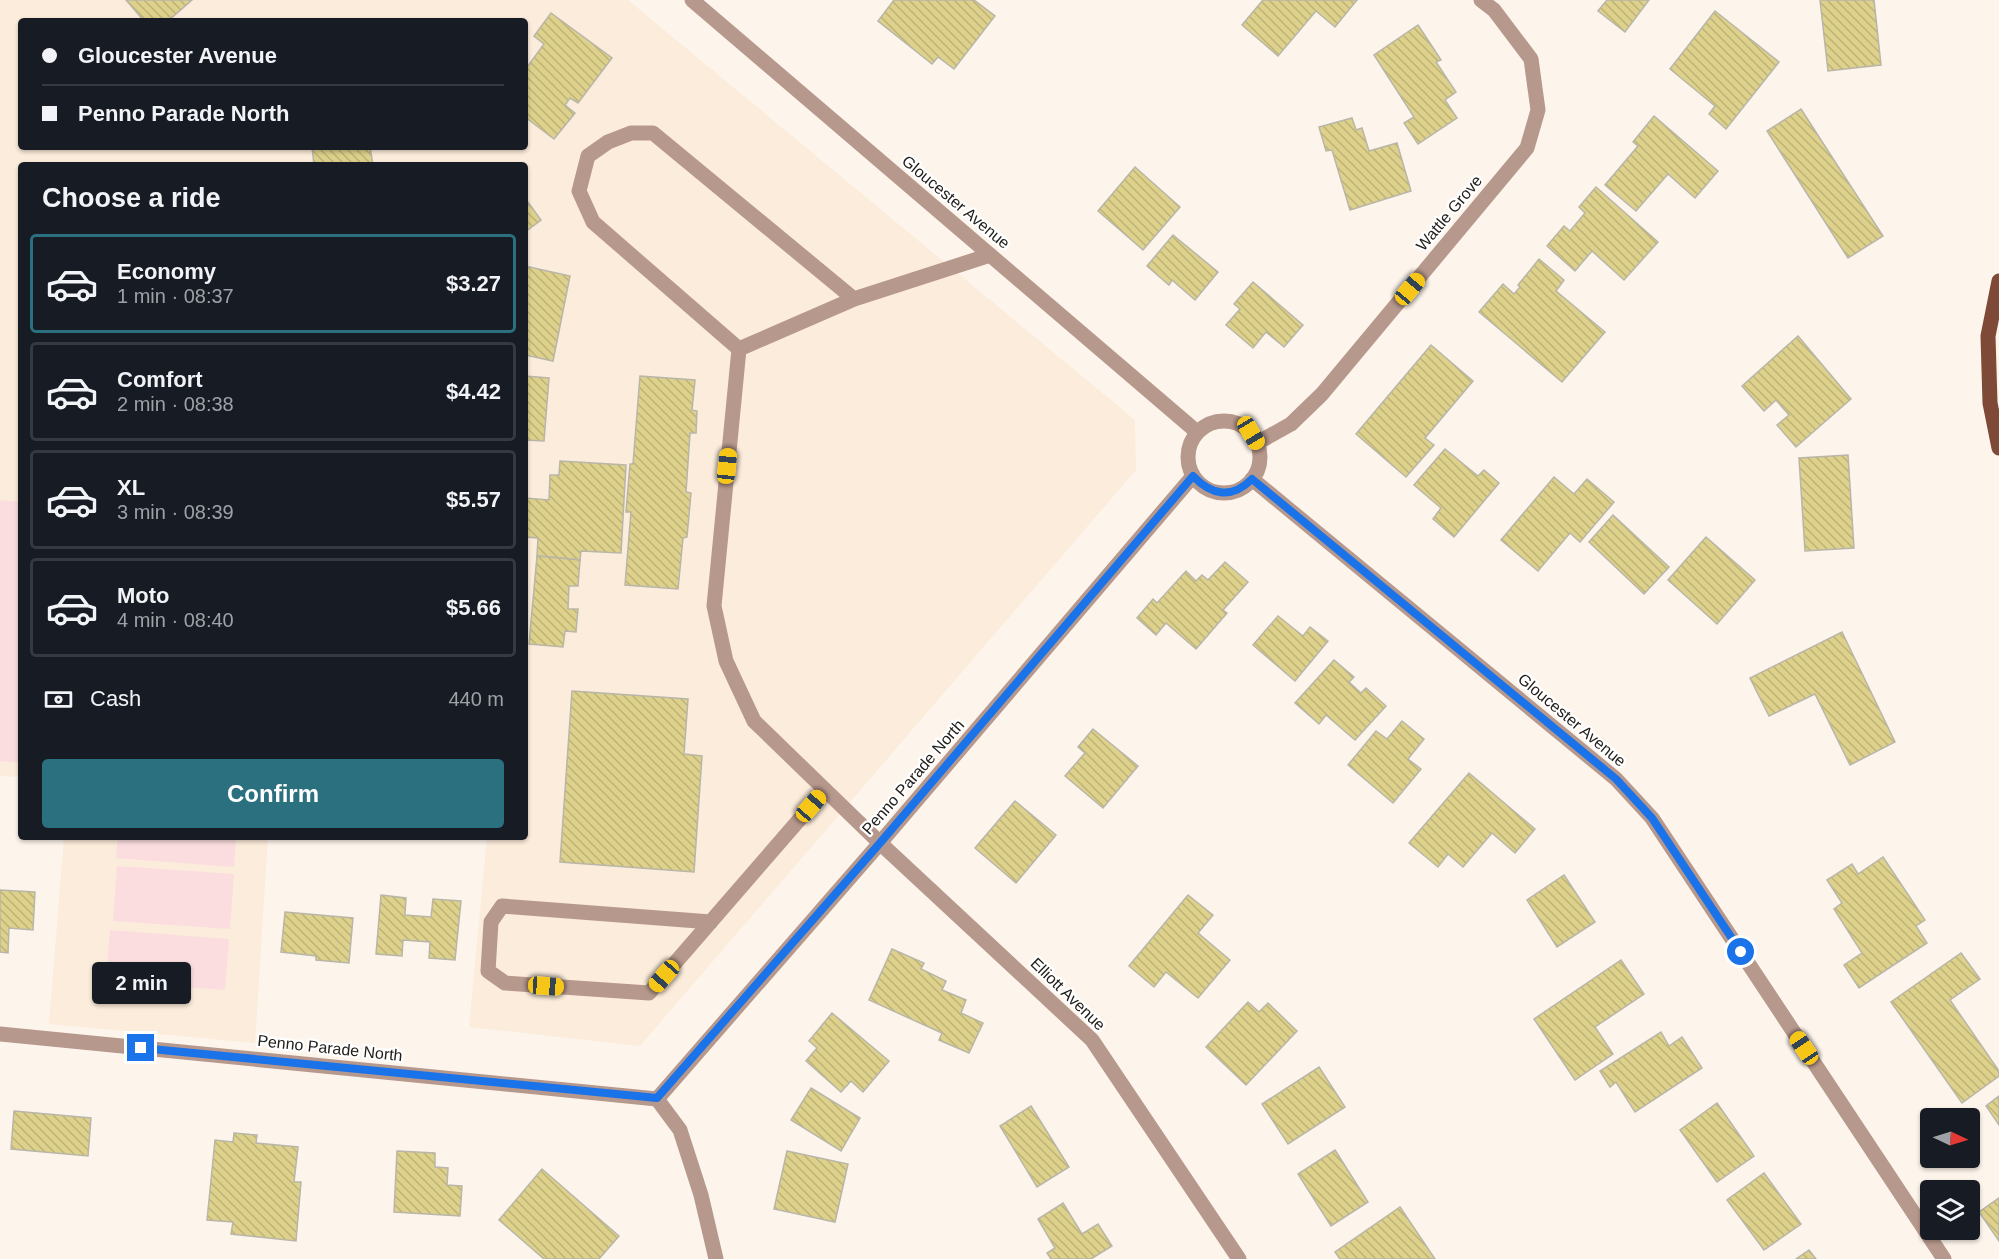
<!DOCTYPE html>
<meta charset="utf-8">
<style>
body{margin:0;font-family:Helvetica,sans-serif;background:#20242c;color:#f1f3f6;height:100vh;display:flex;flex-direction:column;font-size:22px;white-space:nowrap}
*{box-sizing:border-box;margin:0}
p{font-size:20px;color:#9ea1a6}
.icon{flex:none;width:33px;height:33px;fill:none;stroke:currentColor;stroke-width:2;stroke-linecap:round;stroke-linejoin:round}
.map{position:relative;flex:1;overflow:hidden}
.side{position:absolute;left:18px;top:162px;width:510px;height:678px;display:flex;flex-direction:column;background:#171b24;border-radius:6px;box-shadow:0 2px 4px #0004}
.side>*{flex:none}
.top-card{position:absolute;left:18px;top:18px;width:510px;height:132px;border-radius:6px;box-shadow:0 2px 4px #0004;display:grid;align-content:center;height:132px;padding:0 24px;background:#171b24}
.needle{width:39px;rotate:94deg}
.buttons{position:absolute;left:1920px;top:1108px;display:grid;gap:12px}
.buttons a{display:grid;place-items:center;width:60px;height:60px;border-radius:6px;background:#171b24;box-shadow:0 2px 4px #0004;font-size:30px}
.end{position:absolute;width:27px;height:27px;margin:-14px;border:8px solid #1a73e8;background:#fff;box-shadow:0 0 0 3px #fff}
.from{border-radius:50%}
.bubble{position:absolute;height:42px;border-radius:6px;background:#171b24;box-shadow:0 2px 4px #0004;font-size:20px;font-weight:700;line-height:42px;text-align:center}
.car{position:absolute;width:18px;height:36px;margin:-18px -9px;border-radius:8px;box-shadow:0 0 4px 2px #0007;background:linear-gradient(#f5c518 24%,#345 0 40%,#f5c518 0 76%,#345 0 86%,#f5c518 0)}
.top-card b{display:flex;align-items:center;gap:21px;height:57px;font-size:22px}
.top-card b+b{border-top:2px solid #363941}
.top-card i{width:15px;height:15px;background:#f1f3f6}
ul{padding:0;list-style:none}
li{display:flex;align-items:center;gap:18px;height:99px;margin:0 12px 9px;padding:0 12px;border:3px solid #363941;border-radius:6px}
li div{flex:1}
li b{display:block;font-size:22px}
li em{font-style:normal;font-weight:700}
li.current{border-color:#2a707f}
li>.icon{width:54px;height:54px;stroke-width:1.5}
h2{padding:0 24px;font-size:27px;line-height:72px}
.pay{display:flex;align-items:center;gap:15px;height:66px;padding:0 24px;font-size:22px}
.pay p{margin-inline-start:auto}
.primary-button{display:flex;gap:12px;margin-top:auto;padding:12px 24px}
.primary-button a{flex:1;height:69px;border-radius:6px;background:#2a707f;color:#fff;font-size:24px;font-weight:700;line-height:69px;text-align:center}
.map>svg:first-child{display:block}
.built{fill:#fcecdb;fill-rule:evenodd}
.green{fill:#fbdddf}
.building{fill:url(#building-back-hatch);stroke:#b8b6a9;stroke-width:1.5}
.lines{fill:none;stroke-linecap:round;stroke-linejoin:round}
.minor{stroke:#b7988d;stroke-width:15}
.major{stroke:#7e4a37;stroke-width:15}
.route{stroke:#1a73e8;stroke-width:8}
.labels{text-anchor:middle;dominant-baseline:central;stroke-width:4.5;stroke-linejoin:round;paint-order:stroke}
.street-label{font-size:16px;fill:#23201c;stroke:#fff}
</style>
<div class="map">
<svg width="1999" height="1259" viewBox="0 0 1999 1259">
<defs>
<pattern id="building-back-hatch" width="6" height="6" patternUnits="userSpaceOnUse" patternTransform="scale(1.5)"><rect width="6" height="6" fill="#ded18b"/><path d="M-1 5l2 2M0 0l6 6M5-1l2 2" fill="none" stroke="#beb377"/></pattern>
</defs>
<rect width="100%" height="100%" fill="#fdf5ec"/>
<g class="built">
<path d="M0,0H628L1135,420L1136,470L640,1046L469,1027L487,837H525V165H21V777L0,776ZM21,21H525V147H21Z"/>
<path d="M64,837H268L255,1043L49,1024Z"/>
</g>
<g class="green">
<path d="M0,500L21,502V763L0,761Z"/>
<path d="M118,837H236L234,867L116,858Z"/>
<path d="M117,866L234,874L230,929L113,921Z"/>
<path d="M110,930L229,939L225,990L106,981Z"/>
</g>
<g class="building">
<path d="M126,0H192L168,21H144Z"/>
<path d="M894,0H974L995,16L954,69L938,57L932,64L878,21Z"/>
<path d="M1263,0H1357L1335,27L1316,11L1278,56L1242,25Z"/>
<path d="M1607,0H1649L1625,32L1598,11Z"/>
<path d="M1820,0H1874L1881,65L1828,71Z"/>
<path d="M1715,11L1779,62L1726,129L1709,114L1715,106L1670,69Z"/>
<path d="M551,13L612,58L578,103L570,98L565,105L575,113L554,139L525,117V70L544,44L534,36Z"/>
<path d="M1418,25L1441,60L1436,62L1456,92L1445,100L1457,118L1418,144L1404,123L1414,117L1374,55Z"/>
<path d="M1801,109L1883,236L1848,258L1767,131Z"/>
<path d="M1654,116L1718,171L1695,198L1668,174L1636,211L1605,185L1638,146L1633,142Z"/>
<path d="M1352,118L1356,130L1362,128L1369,151L1397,143L1411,191L1350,210L1332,150L1326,151L1319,127Z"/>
<path d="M312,147H370L373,165H314Z"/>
<path d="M1135,167L1180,207L1143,250L1098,211Z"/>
<path d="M1596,187L1658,242L1624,280L1592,251L1575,271L1547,246L1564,226L1570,231L1585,213L1579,207Z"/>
<path d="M525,198L541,220L525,232Z"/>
<path d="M1173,235L1218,272L1195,300L1172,280L1169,285L1147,266Z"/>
<path d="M1539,259L1564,280L1556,291L1605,332L1562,382L1479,312L1503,284L1514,294L1520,287L1518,285Z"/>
<path d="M525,266L570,276L553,361L525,355Z"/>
<path d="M1253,282L1303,325L1284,347L1266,332L1253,348L1226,325L1240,309L1234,304Z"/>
<path d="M1798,336L1851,399L1796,447L1777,425L1789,415L1776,400L1764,411L1742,386Z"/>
<path d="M1431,345L1473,381L1425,438L1434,445L1406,477L1356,434Z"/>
<path d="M525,376L549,378L544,441L525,440Z"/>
<path d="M640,376L695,380L692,410L697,411L696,433H690L686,492L691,493L687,537L683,538L678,589L625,585L631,512H626L630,464H633Z"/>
<path d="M1445,449L1478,476L1484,470L1499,483L1454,537L1433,519L1441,508L1414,485Z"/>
<path d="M1848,455L1854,548L1805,551L1799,458Z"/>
<path d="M560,461L626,465L621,553L581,551L580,560L537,556L538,538L525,537V498L549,500L550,475H559Z"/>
<path d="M1554,477L1574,494L1587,479L1614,502L1580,542L1570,533L1538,571L1501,540Z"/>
<path d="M1613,515L1669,567L1644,594L1589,542Z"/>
<path d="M1706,537L1755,580L1717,624L1668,580Z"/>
<path d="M537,556L580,560L578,586H569L568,609H578L576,632L565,631L563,647L529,644Z"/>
<path d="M1225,562L1248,582L1223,610L1227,613L1196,649L1166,623L1156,635L1137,618L1153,599L1157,603L1186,571L1196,581L1202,575L1208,580Z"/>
<path d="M1278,616L1303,636L1310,627L1328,641L1295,681L1253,645Z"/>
<path d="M1842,632L1895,742L1850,765L1815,694L1769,716L1750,678Z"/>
<path d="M1334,660L1354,677L1349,682L1361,693L1366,688L1386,706L1355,740L1326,715L1319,724L1295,703Z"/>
<path d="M572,691L688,699L684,754L702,756L694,872L560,862Z"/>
<path d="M1402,721L1424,739L1408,759L1421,769L1393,803L1348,765L1376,731L1387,739Z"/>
<path d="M1093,729L1138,766L1103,808L1065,776L1085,753L1078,747Z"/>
<path d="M1469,773L1535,829L1515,853L1492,833L1463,867L1448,854L1438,867L1409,843Z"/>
<path d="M1015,801L1056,835L1016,883L975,848Z"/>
<path d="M1883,857L1925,920L1916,926L1927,943L1859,988L1844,965L1862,953L1834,909L1842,903L1827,880L1852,864L1858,874Z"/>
<path d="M1564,875L1595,922L1557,947L1527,900Z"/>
<path d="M0,890L35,892L33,930L9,928L8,953L0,952Z"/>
<path d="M381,895L406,898L405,915L431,917L433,899L461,901L455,960L429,958L430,942L403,940L402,956L376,954Z"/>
<path d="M1188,895L1213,915L1198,933L1230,960L1198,998L1166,972L1154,987L1129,966Z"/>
<path d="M285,912L353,918L349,963L316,960V956L281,952Z"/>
<path d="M892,949L924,963L921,969L946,981L942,990L966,1000L961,1013L983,1023L969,1053L939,1040L942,1033L869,1000Z"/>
<path d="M1961,953L1980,979L1950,1000L1999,1071V1076L1962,1103L1891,1002Z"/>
<path d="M1621,960L1644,994L1595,1027L1613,1054L1575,1080L1534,1019Z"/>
<path d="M1248,1002L1259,1012L1268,1003L1297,1031L1246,1085L1206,1047Z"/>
<path d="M832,1013L889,1061L863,1092L851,1081L841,1092L806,1061L817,1048L809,1041Z"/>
<path d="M1661,1032L1669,1046L1682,1037L1702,1068L1635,1112L1616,1082L1610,1087L1600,1071Z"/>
<path d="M1319,1067L1345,1107L1288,1144L1262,1104Z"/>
<path d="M811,1088L860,1118L841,1151L791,1120Z"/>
<path d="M1999,1096V1125L1986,1106Z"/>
<path d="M1717,1103L1754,1156L1717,1182L1680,1130Z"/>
<path d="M1031,1106L1069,1167L1037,1187L1000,1126Z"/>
<path d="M14,1111L91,1118L88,1156L11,1149Z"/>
<path d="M234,1133L257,1135L256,1143L298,1147L294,1182H301L296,1241L231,1234L233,1222L207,1220L215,1140L233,1142Z"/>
<path d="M1335,1150L1368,1202L1331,1226L1298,1174Z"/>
<path d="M397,1151L435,1153V1167L448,1168L447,1185L462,1186L460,1216L394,1212Z"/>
<path d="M787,1151L848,1164L835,1222L774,1209Z"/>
<path d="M542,1169L619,1236L599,1259H544L499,1220Z"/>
<path d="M1764,1173L1801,1224L1764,1250L1727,1200Z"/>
<path d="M1999,1198V1241L1979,1212Z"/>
<path d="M1063,1203L1082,1234L1098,1224L1112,1246L1091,1259H1051L1047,1253L1055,1248L1038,1219Z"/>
<path d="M1400,1207L1435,1259H1340L1335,1252Z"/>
<path d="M1809,1250L1816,1259H1796Z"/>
</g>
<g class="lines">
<g class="minor">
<path d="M692,0L1197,432"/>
<path d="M854,299L653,133H631L608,142L588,156L579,191L593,222L739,349L854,299L990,255"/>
<path d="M739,349L714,606L726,661L754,721L880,843L1092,1040L1239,1259"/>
<circle cx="1224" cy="457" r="36"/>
<path d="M1257,443L1291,424L1322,394L1527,148L1538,110L1531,59L1494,10L1481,0"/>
<path d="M1252,479L1616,779L1652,818L1944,1259"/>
<path d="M711,922L502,906L491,922L488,971L505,983L649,993L825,790"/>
<path d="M0,1034L657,1099"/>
<path d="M716,1259L701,1195L680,1130L657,1099L880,843L1193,476"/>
</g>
<path class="major" d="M1999,281L1988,336L1990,403L1999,448"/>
</g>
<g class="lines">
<path class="route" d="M141,1048L657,1098L880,843L1193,476C1212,496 1232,499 1252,479L1616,779L1652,818L1741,952"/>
</g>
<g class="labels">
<g class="street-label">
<text transform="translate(956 202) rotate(40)">Gloucester Avenue</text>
<text transform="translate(1449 213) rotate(-50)">Wattle Grove</text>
<text transform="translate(1572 720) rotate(40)">Gloucester Avenue</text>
<text transform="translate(913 777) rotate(-49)">Penno Parade North</text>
<text transform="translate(1068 994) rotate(44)">Elliott Avenue</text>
<text transform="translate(330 1048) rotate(6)">Penno Parade North</text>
</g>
</g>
</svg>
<div class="buttons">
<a><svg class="needle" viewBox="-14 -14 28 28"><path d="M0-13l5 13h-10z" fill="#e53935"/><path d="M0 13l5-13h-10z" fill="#9ea1a6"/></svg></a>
<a><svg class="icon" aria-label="layers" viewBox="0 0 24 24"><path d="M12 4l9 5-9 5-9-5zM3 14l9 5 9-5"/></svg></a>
</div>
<i class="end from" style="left:1741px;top:952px"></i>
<i class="end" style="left:141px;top:1048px"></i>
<div class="bubble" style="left:92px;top:962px;width:99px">2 min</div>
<i class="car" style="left:1410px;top:289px;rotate:40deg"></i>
<i class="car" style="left:1251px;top:433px;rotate:149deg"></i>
<i class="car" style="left:727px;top:466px;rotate:6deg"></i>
<i class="car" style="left:811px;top:806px;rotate:41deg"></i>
<i class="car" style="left:664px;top:976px;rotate:221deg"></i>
<i class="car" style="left:546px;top:986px;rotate:94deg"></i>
<i class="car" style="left:1804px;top:1048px;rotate:326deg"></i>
<div class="top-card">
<b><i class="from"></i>Gloucester Avenue</b>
<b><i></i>Penno Parade North</b>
</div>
<section class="side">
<h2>Choose a ride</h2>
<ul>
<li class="current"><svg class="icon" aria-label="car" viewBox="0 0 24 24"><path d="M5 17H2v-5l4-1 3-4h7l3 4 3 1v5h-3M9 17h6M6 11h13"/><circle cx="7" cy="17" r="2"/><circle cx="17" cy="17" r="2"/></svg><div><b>Economy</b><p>1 min · 08:37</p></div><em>$3.27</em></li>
<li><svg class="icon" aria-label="car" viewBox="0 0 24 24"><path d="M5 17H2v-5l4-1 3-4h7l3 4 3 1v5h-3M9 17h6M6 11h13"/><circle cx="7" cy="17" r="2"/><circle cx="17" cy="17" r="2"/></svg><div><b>Comfort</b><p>2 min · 08:38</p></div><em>$4.42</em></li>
<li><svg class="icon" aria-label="car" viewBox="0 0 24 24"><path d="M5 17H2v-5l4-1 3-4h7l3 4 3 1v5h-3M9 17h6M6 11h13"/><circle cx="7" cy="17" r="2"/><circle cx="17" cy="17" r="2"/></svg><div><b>XL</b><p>3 min · 08:39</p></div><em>$5.57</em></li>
<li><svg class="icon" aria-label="car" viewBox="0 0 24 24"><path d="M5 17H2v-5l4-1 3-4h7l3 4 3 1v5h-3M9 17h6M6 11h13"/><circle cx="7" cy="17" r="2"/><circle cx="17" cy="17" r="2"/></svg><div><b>Moto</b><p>4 min · 08:40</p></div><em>$5.66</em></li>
</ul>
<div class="pay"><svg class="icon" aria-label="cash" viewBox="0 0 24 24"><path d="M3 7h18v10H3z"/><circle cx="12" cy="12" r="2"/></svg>Cash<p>440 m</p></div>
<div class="primary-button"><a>Confirm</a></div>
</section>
</div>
